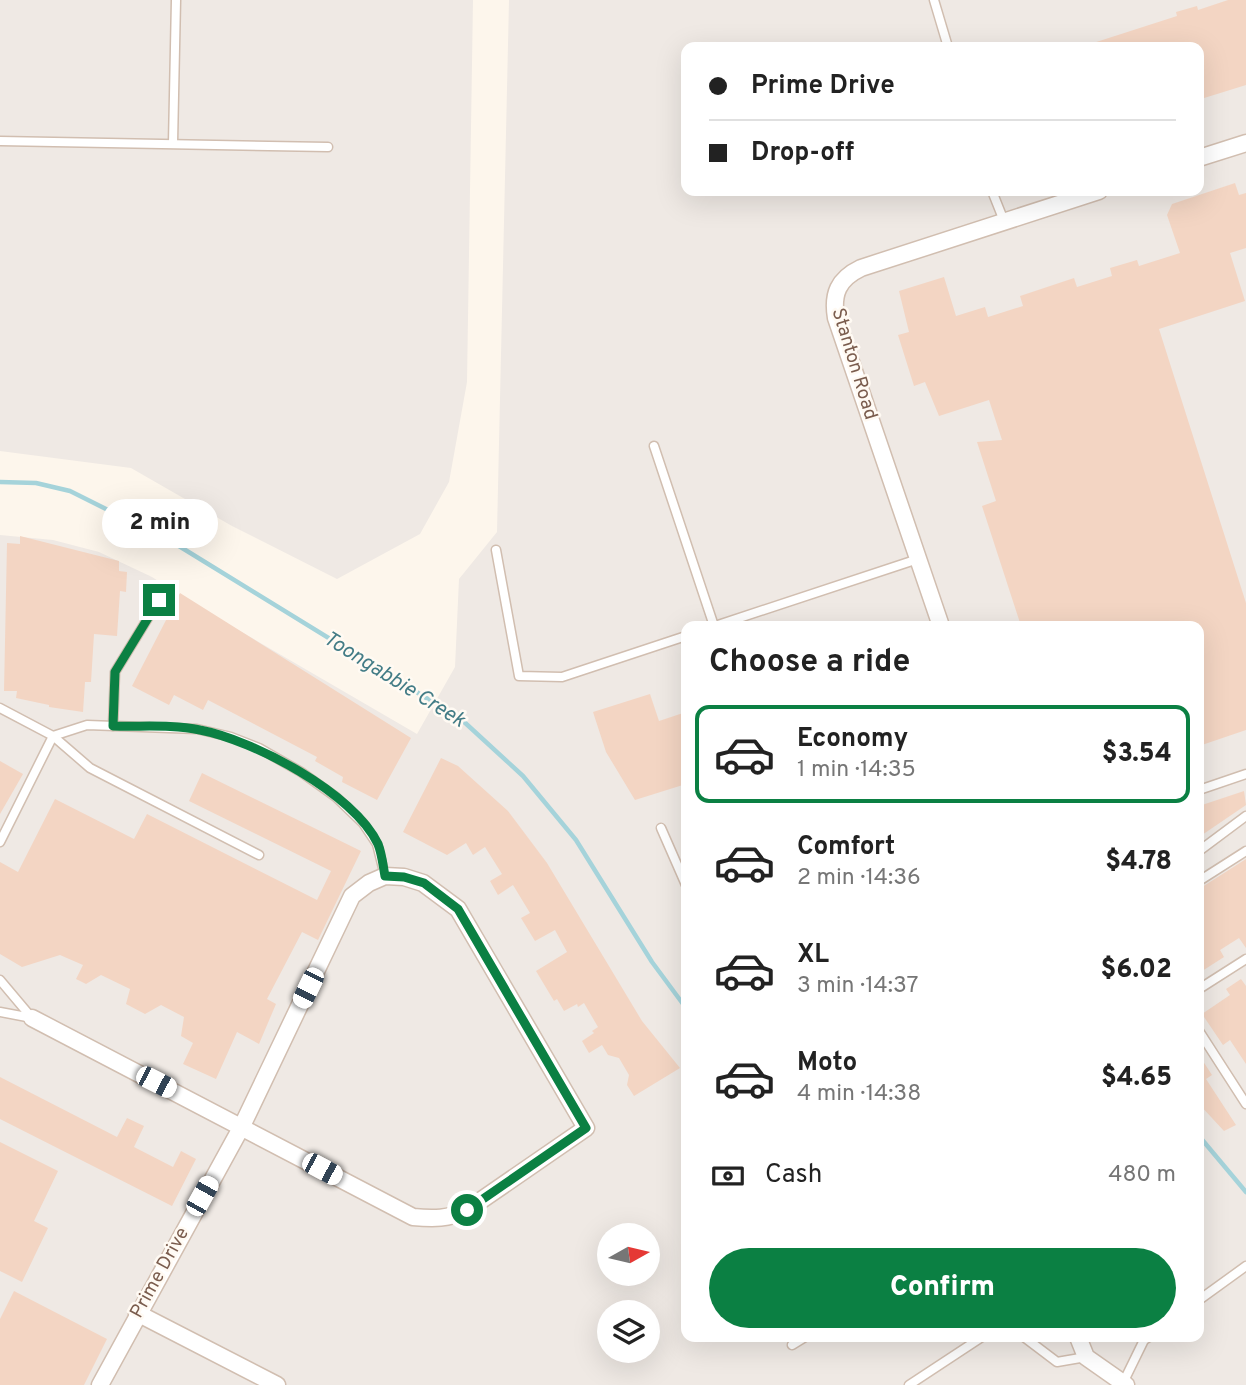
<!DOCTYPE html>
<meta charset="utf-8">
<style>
body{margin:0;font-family:Overpass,sans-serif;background:#f2f2f2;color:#222;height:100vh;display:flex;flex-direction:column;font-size:26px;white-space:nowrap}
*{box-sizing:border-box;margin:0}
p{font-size:23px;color:#767676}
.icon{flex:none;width:38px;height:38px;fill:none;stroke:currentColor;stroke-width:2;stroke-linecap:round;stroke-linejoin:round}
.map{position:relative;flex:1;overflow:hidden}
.panel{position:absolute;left:681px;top:621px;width:523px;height:721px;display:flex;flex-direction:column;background:#fff;border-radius:14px;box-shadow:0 7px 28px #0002}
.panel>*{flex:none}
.hud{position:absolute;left:681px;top:42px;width:523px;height:154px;border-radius:14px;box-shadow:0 7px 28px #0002;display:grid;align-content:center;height:154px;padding:0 28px;background:#fff}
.needle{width:46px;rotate:82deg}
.controls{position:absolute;left:597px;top:1223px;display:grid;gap:14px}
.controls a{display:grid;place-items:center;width:63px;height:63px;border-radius:50%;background:#fff;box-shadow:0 7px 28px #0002;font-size:35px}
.end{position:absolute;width:32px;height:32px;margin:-16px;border:9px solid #0b8043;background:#fff;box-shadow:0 0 0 4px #fff}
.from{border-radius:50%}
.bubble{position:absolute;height:49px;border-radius:24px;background:#fff;box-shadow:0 7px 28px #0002;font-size:23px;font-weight:800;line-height:49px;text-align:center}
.car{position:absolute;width:21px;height:42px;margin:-21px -10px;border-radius:9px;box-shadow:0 0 5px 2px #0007;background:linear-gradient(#fff 24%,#345 0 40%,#fff 0 76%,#345 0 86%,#fff 0)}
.hud b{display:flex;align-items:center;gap:24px;height:66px;font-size:26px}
.hud b+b{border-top:2px solid #e0e0e0}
.hud i{width:18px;height:18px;background:#222}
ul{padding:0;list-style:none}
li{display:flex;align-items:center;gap:21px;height:98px;margin:0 14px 10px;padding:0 14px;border:4px solid transparent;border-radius:14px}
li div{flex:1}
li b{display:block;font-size:26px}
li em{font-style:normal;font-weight:800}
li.on{border-color:#0b8043}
li>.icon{width:63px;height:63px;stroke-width:1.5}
h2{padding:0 28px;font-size:32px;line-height:84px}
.pay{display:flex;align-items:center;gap:18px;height:77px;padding:0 28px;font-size:26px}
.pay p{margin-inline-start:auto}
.primary-button{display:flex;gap:14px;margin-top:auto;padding:14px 28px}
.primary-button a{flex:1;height:80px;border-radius:42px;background:#0b8043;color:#fff;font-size:28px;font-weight:800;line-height:80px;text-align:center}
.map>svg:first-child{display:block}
.industrial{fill:#efe9e4;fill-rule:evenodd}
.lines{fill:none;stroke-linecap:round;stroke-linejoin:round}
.stream{stroke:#a5d3da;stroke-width:4.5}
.building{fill:#f3d5c3}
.service-casing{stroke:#d1beb0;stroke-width:11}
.minor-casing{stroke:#d1beb0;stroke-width:19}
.service{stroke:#fff;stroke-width:8}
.minor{stroke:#fff;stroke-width:16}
.route{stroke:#0b8043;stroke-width:9}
.labels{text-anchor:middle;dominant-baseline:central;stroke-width:5;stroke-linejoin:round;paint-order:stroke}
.street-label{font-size:19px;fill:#7a5c4d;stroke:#fffaf3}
.water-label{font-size:21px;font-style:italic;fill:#437c86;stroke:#fffaf3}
</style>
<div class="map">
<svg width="1246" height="1385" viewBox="0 0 1246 1385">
<rect width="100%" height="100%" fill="#fdf6ec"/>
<g class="industrial">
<path d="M0,0H473L467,382L449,482L420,534L337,579L232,526L131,468L0,451Z"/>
<path d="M509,0H1246V1385H0V535L53,540L99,552L152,577L209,613L417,734L455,667L459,579L497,532ZM686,47H1199V191H686ZM686,626H1199V1337H686ZM609,1236H648V1274H609ZM609,1312H648V1351H609Z"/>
</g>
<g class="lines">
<g class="stream">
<path d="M0,482L36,483L70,491L174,543L462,720L523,776L576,840L652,962L686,1008"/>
<path d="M1199,1136L1246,1192"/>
</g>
</g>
<g class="building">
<path d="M1228,0H1246V85L1201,99L1199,47H1088L1087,45L1177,16L1176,12L1197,6L1198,10Z"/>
<path d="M1235,183L1239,195L1246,193V248L1230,253L1245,301L1159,329L1246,603V730L1199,746V626H1021L982,506L996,501L977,442L1002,440L989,400L939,416L925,382L914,386L898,335L909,332L899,291L944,277L956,316L985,307L988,317L1023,306L1020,296L1074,278L1077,287L1112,276L1110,268L1137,260L1139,266L1180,253L1167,215L1172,204Z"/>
<path d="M20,536L119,561V571L127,572L126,592L120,591L117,636L94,634L91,682H85L83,712L49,707V705L16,698L17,691H4L7,543L20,544Z"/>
<path d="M180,593L411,738L377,800L342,782L343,777L315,761L317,757L208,700L203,710L174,695L169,705L132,686Z"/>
<path d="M650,694L659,721L686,712V784L635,800L606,752L593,712Z"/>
<path d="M441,758L458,766L508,811L547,863L642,1021L680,1068L634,1096L627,1085L629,1075L619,1058L608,1055L602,1045L589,1053L582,1041L594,1033L592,1031L598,1027L584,1003L578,1007L577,1004L564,1011L557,999L554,1001L536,971L567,952L555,930L535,941L521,918L530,913L513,885L498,895L490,881L502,874L485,847L473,855L466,843L447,855L403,832Z"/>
<path d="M0,761L23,774L0,814Z"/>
<path d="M202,773L361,851L318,940L302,932L267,999L276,1004L259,1044L237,1032L216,1079L183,1064L193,1043L181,1036L184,1017L161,1005L145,1014L126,1004L130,989L101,975L86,984L76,979L83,965L60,955L22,967L0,954V862L18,872L55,799L134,839L147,814L317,900L331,871L189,801Z"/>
<path d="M1244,791L1246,805L1199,837V806Z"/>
<path d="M1246,859V948L1239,938L1220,950L1224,957L1199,973V889Z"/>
<path d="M1241,979L1246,986V1064L1230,1040L1223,1045L1202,1014L1230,995L1226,989Z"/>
<path d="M1199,1055L1212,1075L1206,1079L1236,1125L1224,1131L1199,1104Z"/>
<path d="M0,1077L117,1137L127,1118L144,1126L134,1147L173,1167L181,1151L196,1159L172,1206L0,1119Z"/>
<path d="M0,1142L58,1171L34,1221L48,1228L22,1282L0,1271Z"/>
<path d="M14,1291L107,1339L84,1385H0V1319Z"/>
</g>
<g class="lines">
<defs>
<g id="service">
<path d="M934,0L948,47"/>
<path d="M0,141L328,147"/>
<path d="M173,143L176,0"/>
<path d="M992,191L1004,221"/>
<path d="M654,446L714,626"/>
<path d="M496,550L519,676L562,677L686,636"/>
<path d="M715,626L918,559"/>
<path d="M0,708L53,736L90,768L259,855"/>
<path d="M113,726L115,672L159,600"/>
<path d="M1199,790L1246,774"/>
<path d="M661,828L686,885"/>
<path d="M0,842L53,736L87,725L197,729L231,737L259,748L301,772L336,797L363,823L377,844L385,876"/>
<path d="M1199,851L1246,816"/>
<path d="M1199,881L1246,851"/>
<path d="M0,980L32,1018"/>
<path d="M1199,989L1246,959"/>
<path d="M0,1012L32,1018"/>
<path d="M1199,1031L1246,1104"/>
<path d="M1199,1300L1246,1266"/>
<path d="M1024,1337L1057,1362L1086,1357"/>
<path d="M792,1345L805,1337"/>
<path d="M1123,1383L1144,1340L1149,1337"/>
<path d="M909,1385L982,1337"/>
</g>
<g id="minor">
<path d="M1199,158L1246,143"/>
<path d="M941,626L836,318C832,294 838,279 861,268L1099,191"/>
<path d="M32,1018L413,1217C434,1219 448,1219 467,1210L586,1128L458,909L423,883L404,877L385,876L369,883L352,896L242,1126L100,1385"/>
<path d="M137,1313L277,1385"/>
<path d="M1078,1337L1086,1357L1126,1385"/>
</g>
</defs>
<use href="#service" class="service-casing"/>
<use href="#minor" class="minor-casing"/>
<use href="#service" class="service"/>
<use href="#minor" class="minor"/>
</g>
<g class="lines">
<path class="route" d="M159,600L115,672L113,726C141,727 172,724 200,730C253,740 354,793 378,844C382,854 383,866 385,876L404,877L424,883L458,909L586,1128L467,1210"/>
</g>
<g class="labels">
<g class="street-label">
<text transform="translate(854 364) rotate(73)">Stanton Road</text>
<text transform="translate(160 1273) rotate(-61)">Prime Drive</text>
</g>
<g class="water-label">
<text transform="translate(394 680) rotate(32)">Toongabbie Creek</text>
</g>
</g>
</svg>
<div class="controls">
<a><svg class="needle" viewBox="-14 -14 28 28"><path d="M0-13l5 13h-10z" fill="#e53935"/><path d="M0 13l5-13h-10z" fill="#767676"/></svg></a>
<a><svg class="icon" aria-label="layers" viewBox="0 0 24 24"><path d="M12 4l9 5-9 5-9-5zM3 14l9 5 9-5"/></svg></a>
</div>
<i class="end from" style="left:467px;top:1210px"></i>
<i class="end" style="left:159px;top:600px"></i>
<div class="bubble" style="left:102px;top:499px;width:116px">2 min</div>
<i class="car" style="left:308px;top:988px;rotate:206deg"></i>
<i class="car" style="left:156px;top:1082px;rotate:117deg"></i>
<i class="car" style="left:322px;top:1169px;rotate:118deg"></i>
<i class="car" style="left:202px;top:1196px;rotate:29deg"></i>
<div class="hud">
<b><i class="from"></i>Prime Drive</b>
<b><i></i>Drop-off</b>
</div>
<section class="panel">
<h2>Choose a ride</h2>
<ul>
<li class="on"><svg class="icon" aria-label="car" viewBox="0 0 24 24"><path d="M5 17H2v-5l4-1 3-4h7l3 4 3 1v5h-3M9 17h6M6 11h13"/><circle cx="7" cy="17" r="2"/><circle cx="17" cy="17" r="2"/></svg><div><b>Economy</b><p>1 min · 14:35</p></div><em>$3.54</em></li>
<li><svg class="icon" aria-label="car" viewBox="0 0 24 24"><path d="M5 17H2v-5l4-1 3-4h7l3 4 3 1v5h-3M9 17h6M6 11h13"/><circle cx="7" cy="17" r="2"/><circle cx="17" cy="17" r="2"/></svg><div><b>Comfort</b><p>2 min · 14:36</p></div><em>$4.78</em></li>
<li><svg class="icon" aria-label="car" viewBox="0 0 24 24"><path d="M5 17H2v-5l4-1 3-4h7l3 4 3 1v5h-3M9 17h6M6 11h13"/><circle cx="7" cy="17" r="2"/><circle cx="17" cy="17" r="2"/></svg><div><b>XL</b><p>3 min · 14:37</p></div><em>$6.02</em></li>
<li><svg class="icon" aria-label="car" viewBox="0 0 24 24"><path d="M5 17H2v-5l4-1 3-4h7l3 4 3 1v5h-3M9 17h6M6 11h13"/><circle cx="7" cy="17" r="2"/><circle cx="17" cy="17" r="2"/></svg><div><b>Moto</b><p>4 min · 14:38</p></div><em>$4.65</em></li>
</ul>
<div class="pay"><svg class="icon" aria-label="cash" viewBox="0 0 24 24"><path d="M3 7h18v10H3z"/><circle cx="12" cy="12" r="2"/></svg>Cash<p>480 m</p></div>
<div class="primary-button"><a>Confirm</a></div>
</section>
</div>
